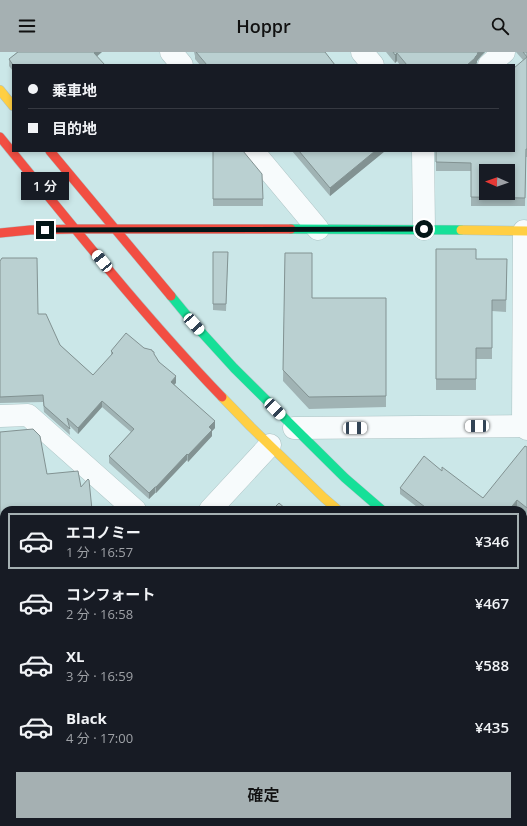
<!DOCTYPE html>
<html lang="ja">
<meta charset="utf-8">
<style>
body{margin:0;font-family:"Open Sans","Noto Sans JP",sans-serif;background:#20242c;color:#f1f3f6;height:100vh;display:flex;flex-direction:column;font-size:15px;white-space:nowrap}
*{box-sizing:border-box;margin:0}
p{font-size:13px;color:#9ea1a6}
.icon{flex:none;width:22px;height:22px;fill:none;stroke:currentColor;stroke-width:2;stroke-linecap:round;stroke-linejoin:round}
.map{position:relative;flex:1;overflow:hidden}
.sheet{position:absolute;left:0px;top:454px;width:527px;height:320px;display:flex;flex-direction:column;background:#171b24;border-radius:12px 12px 0 0;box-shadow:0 2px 6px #0003}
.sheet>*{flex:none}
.hud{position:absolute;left:12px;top:12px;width:503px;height:88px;border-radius:0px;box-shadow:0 2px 6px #0003;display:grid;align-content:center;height:88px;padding:0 16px;background:#171b24}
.needle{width:26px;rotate:272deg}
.controls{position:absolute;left:479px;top:112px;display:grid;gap:8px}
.controls a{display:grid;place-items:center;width:36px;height:36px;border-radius:0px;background:#171b24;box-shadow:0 2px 6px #0003;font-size:20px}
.end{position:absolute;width:18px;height:18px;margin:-9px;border:5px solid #031617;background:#fff;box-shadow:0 0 0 2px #fff}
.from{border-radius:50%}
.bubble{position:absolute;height:28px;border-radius:0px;background:#171b24;box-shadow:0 2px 6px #0003;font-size:13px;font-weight:600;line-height:28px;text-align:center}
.car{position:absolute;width:12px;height:24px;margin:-12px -6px;border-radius:5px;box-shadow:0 0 3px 1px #0007;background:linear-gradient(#fff 24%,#345 0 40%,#fff 0 76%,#345 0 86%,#fff 0)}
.hud b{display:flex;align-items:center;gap:14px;height:38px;font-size:15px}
.hud b+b{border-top:1px solid #363941}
.hud i{width:10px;height:10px;background:#f1f3f6}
ul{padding:7px 0 0;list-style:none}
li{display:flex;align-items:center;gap:12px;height:56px;margin:0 8px 6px;padding:0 8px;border:2px solid transparent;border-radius:0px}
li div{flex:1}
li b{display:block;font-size:15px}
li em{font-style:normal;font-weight:600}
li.on{border-color:#a5b0b2}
li>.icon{width:36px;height:36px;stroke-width:1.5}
.cta{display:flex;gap:8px;margin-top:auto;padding:8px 16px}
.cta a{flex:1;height:46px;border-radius:0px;background:#a5b0b2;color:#111;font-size:16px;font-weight:600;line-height:46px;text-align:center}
header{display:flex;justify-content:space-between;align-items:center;height:52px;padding:0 16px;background:#a5b0b2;color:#111;font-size:18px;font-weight:600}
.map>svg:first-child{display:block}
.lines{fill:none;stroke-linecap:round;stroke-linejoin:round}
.street-casing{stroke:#acc3c4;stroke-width:23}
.fast-casing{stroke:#acc3c4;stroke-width:10}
.slow-casing{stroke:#acc3c4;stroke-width:10}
.jam-casing{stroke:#acc3c4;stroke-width:10}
.street{stroke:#f7fbfc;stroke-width:22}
.fast{stroke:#16e098;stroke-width:9}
.slow{stroke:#ffcf43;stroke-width:9}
.jam{stroke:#f24e42;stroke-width:9}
.wall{fill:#a0b3b4}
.shaded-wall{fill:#829292}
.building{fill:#bad0d1;stroke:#829292;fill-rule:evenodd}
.route{stroke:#031617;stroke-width:5}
</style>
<header><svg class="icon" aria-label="menu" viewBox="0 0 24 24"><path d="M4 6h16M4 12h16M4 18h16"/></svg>Hoppr<svg class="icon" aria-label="search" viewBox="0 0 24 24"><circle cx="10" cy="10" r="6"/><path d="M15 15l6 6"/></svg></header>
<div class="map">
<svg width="527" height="774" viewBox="0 0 527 774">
<rect width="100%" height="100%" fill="#cbe7e8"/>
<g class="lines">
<defs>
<g id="street">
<path d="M171,0L182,13"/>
<path d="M362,0L373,13"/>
<path d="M489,13L504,0"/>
<path d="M253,99L318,177"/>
<path d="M423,99L424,177"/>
<path d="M524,179L523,374L527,377"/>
<path d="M0,364L28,363L135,458"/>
<path d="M294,376L527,374"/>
<path d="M210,458L270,393"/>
<path d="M0,511H4"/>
<path d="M0,658L4,657"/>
<path d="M350,770L353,774"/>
</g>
<g id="fast">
<path d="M291,177L461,178"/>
<path d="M171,244L194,272L234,316L345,426L382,458"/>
</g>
<g id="slow">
<path d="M0,38L13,54"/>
<path d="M461,178L527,179"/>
<path d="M222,345L251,375L324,446L338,458"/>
<path d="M523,573L527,576"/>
<path d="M181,774L187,770"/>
</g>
<g id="jam">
<path d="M0,85C72,173 143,263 222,345"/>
<path d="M50,99L171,244"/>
<path d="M0,181L30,178L76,177H291"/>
<path d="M523,610L527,613"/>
</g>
</defs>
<use href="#street" class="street-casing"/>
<use href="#fast" class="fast-casing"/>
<use href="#slow" class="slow-casing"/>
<use href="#jam" class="jam-casing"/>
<use href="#street" class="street"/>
<use href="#fast" class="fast"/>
<use href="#slow" class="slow"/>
<use href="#jam" class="jam"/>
</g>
<g class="wall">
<path d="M17,0H102L13,13V19L9,14V7Z"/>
<path d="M194,0H325L335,13H200L195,7V4Z"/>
<path d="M386,0H485L481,4L477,9V11L475,13H400L397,9L395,11Z"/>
<path d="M516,0H527V105H526L525,154H471V119H436V99H514L523,8Z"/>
<path d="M213,99L263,147V154H213Z"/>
<path d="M292,99H385L330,144Z"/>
<path d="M436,197L476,207H507L506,260L492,259V307H476V338H436Z"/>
<path d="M213,200H228L226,259L213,258Z"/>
<path d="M285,201L312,246H386V355L309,357L283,329Z"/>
<path d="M0,209L60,293L93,323L111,304V299L144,296L152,299L159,310L176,331L174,332L215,376L212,379V384L188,410L187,408L156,441H155L149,447L109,411V404L131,380L102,355L78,382L69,373L70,383L44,360L43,350L0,351Z"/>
<path d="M0,380L47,422L81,435L92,458H4V496H0Z"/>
<path d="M527,395V462L523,459V458H521L517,454L514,458H421L400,442V436L442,419L483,446Z"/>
<path d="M523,673L527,677V719L523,717Z"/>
</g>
<g class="shaded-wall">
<path d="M95,0H102L94,7V1Z"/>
<path d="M478,0H485L481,4L477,9V11L475,13H467L475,5Z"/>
<path d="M397,1V9L395,11V3Z"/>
<path d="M375,99H385L330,144V136Z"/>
<path d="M176,324V331L171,336V330Z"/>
<path d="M102,349V355L78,382V376Z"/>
<path d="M215,369V376L212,379V384L188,410V403L209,375Z"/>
<path d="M187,402V408L156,441V435Z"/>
<path d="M155,435V441L149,447V441Z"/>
<path d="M517,448V454L514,458H509Z"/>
</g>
<g class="building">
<path d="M18,0H95L94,1L105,13H13L9,7Z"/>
<path d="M196,0H325L335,13H207Z"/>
<path d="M393,0H478L477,3L475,5V6L467,13H407L397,1L395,3Z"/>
<path d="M523,0H527V97H526L525,146L471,145V111L436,110V99H514V16L527,5ZM486,119H508V141H486Z"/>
<path d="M213,99H243L262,122L263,147H213Z"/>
<path d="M299,99H375L330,136Z"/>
<path d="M436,197H476V207H507L506,248H492V296H476V327H436Z"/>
<path d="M213,200H228L226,252H213Z"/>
<path d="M285,201H312V246H386V344L309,345L283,318Z"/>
<path d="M2,206H37L38,262H46L60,293L93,323L113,301L111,299L126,281L144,296L152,298V299L154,300V302L156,305L159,310L176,324L171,330L215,369L209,375L212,378L188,403L187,402L156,435H155L149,441L109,404L134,377L102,349L78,376L67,366L70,377L44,354L43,343L0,345V209Z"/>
<path d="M33,377L40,384L47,422L78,419L81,435L88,427L89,428L92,458H4V489L0,490V380Z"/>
<path d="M525,394L527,395V456L517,448L509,458H429L400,436L424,404L442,419V415L483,446Z"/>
<path d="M279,451L287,458H272Z"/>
<path d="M523,673L527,677V713L523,711Z"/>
<path d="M306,770H325L328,774H301Z"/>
<path d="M466,770H503V774H467Z"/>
</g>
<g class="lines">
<path class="route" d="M45,178L424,177"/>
</g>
</svg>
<div class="controls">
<a><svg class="needle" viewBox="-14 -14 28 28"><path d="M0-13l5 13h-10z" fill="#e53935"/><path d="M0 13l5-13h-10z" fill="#9ea1a6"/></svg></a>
</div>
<i class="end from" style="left:424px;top:177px"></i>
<i class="end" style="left:45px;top:178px"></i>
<div class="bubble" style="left:21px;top:120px;width:48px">1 分</div>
<i class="car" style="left:102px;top:209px;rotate:321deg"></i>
<i class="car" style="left:194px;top:272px;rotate:138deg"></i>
<i class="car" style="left:275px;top:357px;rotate:135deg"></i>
<i class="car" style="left:477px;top:374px;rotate:269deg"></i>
<i class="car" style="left:355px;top:376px;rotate:89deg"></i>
<div class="hud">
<b><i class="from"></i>乗車地</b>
<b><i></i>目的地</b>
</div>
<section class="sheet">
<ul>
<li class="on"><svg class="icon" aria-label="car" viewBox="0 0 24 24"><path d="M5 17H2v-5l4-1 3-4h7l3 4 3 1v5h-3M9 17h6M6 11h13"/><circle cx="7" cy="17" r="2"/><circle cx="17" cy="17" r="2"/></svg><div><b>エコノミー</b><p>1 分 · 16:57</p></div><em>¥346</em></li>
<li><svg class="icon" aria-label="car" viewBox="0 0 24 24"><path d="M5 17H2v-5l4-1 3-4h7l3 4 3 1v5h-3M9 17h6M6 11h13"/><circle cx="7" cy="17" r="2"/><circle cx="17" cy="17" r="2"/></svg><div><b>コンフォート</b><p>2 分 · 16:58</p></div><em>¥467</em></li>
<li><svg class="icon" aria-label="car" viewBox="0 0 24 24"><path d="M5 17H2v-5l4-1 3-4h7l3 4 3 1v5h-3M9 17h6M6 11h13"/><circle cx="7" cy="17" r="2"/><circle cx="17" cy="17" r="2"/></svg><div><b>XL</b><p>3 分 · 16:59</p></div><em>¥588</em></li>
<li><svg class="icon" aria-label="car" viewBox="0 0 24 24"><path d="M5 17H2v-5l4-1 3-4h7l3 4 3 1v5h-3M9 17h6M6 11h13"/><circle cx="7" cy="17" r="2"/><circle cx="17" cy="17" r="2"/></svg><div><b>Black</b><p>4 分 · 17:00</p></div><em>¥435</em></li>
</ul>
<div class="cta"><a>確定</a></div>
</section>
</div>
